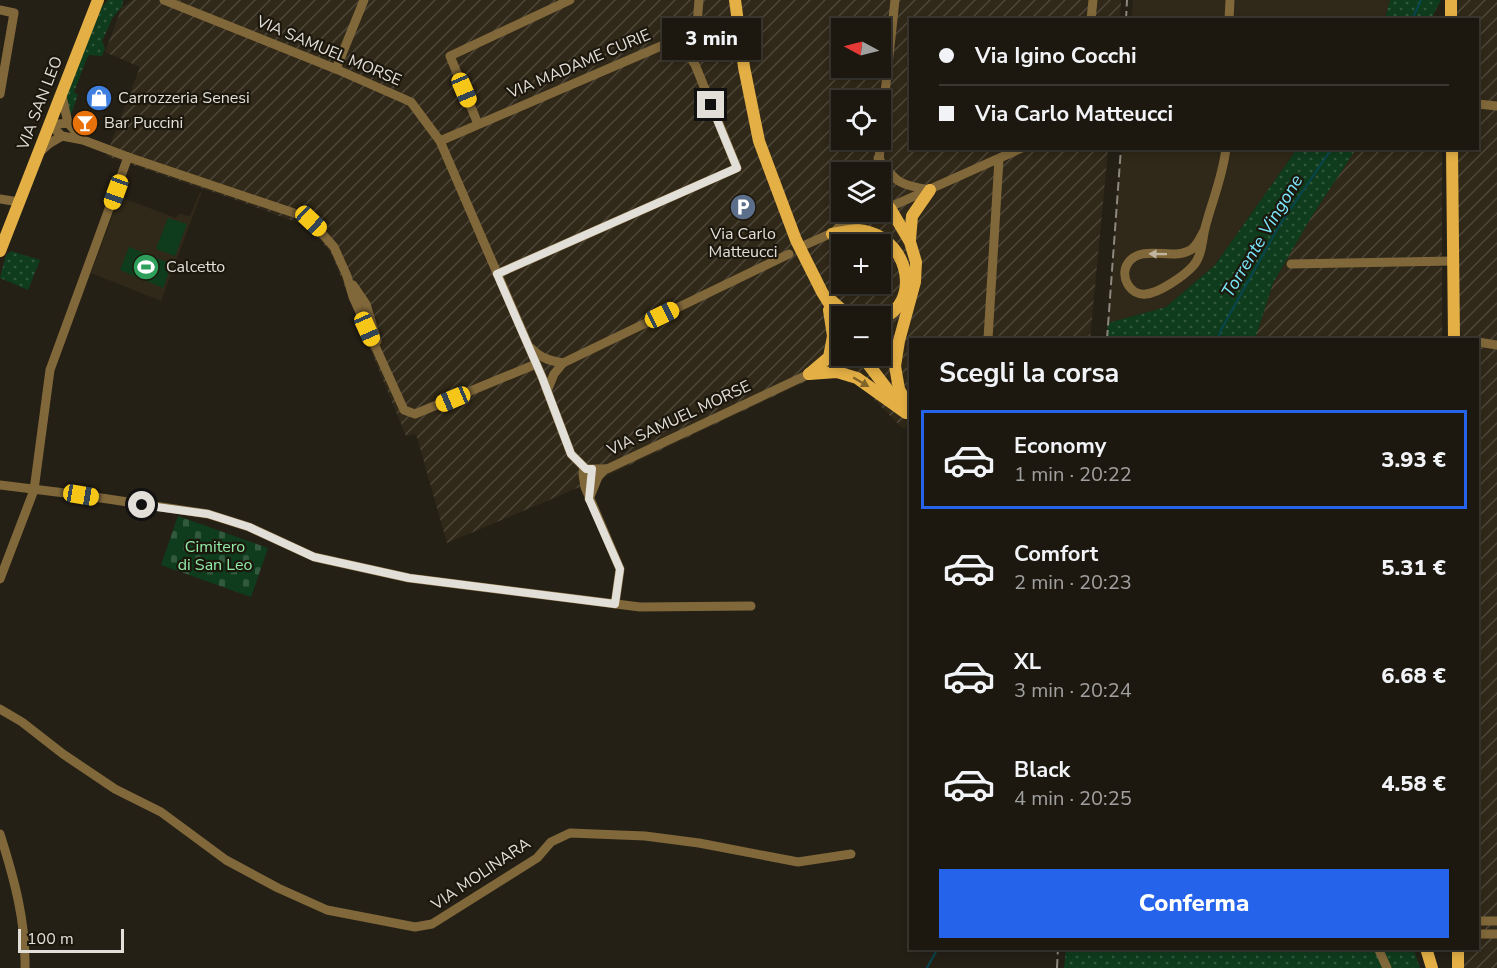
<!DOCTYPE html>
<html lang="it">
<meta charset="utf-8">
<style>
body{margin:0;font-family:"Nunito Sans",sans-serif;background:#29251e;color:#f1f3f6;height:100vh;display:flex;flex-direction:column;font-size:22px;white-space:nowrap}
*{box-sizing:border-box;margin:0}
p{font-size:20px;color:#a0a09f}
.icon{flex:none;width:33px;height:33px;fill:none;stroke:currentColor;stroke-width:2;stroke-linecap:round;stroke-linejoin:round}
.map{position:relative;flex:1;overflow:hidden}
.details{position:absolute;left:909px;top:338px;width:570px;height:612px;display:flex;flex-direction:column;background:#1c1810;border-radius:0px;box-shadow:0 3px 9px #0003,0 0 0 2px #3a3730}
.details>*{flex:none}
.guide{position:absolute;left:909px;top:18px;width:570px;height:132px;border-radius:0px;box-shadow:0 3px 9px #0003,0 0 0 2px #3a3730;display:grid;align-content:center;height:132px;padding:0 30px;background:#1c1810}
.needle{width:39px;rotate:277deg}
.controls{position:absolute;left:831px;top:18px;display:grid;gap:12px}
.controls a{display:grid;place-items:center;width:60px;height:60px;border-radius:0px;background:#1c1810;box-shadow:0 3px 9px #0003,0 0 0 2px #3a3730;font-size:30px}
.scale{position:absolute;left:18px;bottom:15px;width:106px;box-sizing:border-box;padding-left:6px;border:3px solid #e2dfd8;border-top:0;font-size:16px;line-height:21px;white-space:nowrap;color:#e2dfd8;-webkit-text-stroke:4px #1c170d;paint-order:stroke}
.end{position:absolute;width:27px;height:27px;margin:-14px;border:8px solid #e2dfd8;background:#111;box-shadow:0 0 0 3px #111}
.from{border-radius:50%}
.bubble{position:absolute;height:42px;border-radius:0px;background:#1c1810;box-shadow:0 3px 9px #0003,0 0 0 2px #3a3730;font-size:20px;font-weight:800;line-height:42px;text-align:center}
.car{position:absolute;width:18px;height:36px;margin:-18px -9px;border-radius:8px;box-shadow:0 0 4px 2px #0007;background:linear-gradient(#f5c518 24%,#345 0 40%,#f5c518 0 76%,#345 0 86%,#f5c518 0)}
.guide b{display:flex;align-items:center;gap:21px;height:57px;font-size:22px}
.guide b+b{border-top:2px solid #3a3730}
.guide i{width:15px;height:15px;background:#f1f3f6}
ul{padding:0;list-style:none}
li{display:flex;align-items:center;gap:18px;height:99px;margin:0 12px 9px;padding:0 18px;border:3px solid transparent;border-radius:0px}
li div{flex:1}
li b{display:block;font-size:22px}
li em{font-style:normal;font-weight:800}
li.active{border-color:#2563eb}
li>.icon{width:54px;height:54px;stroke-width:1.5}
h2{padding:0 30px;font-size:27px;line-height:72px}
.button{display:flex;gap:12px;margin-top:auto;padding:12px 30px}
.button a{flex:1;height:69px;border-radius:0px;background:#2563eb;color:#fff;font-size:24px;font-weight:800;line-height:69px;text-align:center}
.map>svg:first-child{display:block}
.built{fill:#302818}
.industrial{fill:url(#industrial-furrows);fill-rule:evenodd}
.green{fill:url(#green-dots)}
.cemetery{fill:url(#cemetery-stones)}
.pitch{fill:#0f3c1d}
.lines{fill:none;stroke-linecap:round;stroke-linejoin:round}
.stream{stroke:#08464f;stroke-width:2}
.minor{stroke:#81683a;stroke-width:9}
.major{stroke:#e4b045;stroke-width:12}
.rail{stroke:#8c887f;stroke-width:2;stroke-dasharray:9 4.5;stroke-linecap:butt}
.oneway{fill:#c0b5a1}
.oneway2{fill:#806429}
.route{stroke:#e2dfd8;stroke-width:8}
.labels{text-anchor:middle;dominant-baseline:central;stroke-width:4.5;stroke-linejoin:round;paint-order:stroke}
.street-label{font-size:16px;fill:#e2dfd8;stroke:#1c170d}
.poi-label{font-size:16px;fill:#e2dfd8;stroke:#1c170d;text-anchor:start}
.park-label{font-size:16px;fill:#91eba7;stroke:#1c170d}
.water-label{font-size:18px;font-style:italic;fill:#79e5f9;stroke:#1c170d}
</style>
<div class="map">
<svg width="1497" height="968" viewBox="0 0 1497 968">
<defs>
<pattern id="industrial-furrows" width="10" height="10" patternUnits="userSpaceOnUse" patternTransform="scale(1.5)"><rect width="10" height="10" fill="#302818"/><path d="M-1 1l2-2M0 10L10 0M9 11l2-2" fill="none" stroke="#4e4739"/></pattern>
<pattern id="green-dots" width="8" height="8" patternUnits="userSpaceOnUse" patternTransform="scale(1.5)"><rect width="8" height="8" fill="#0f3c1d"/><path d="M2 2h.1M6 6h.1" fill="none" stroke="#32583d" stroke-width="1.8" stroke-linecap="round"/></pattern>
<pattern id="cemetery-stones" width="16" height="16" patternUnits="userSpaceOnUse" patternTransform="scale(1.5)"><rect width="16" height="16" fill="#0f3c1d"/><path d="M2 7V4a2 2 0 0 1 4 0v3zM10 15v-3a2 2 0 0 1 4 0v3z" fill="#32583d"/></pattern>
</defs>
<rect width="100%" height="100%" fill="#252016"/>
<g class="built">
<path d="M1133,0H1390L1385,19L1131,20Z"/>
<path d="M1121,149H1297L1215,265L1166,307L1108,323Z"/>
<path d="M200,192H202L161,301L91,273L119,198L134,202L176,218L179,214L190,216Z"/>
</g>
<g class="industrial">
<path d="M133,0H1121L1120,19L910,20V148L1108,149L1090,339H910V424L903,429L862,387L833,376L813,378L613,473L447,543L416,434L406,436L331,253L309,227L242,202L106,156L140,67L105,52L122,7ZM842,28H880V68H842ZM842,100H880V140H842ZM842,172H880V212H842ZM842,244H880V284H842ZM842,316H880V356H842Z"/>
<path d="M1451,0H1497V968H1458V948H1478V339H1454L1452,149L1478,148V20L1451,19Z"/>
<path d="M1356,149H1442V339H1255L1273,283L1312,216Z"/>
</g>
<g class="green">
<path d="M108,0H123L122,7L113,17L102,41L105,48L102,56L89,55L87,58L74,92L78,95L70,117L66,99L67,92L102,7Z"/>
<path d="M1390,0H1441L1431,19H1385Z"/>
<path d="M1297,149H1356L1312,216L1273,283L1255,339H1107L1108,323L1166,307L1215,265Z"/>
<path d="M11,251L40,260L28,290L0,278L6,255Z"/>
<path d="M1066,948H1413L1420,968H1064Z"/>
</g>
<path class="cemetery" d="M178,516L268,548L251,597L161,565Z"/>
<g class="pitch">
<path d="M168,218L187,224L175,256L156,249Z"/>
<path d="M129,247L172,264L163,288L120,270Z"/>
</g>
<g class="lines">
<g class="stream">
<path d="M1412,20L1421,0"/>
<path d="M1218,339L1221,330L1279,226L1332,148"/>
<path d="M927,968L938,948"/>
</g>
<g class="minor">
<path d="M164,0L336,69L411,102L440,141L542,377L571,454L586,469H607L809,374"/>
<path d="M0,10L14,13L0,94"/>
<path d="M1091,20L1093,0"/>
<path d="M1229,20L1230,0"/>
<path d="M682,37L693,62"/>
<path d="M336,69L364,0"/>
<path d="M62,96L68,123"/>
<path d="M1478,104L1497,106"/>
<path d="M478,124L450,56L570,0"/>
<path d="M880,139L895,0"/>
<path d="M83,140L62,136L50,125L68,123L83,140L128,157L300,215L311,221L334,247L347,276L353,297L404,410L415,414L536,364"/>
<path d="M440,141L682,37L696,28"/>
<path d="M40,152L50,143L62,136"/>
<path d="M878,158C896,183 900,185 930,190"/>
<path d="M879,172L880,140"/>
<path d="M880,184L890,208"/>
<path d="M0,199L19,202"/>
<path d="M1205,229C1201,236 1198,244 1192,249C1174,262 1142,243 1128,263C1119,276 1130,296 1146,294C1159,293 1184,276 1193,266C1202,256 1202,241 1205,228C1212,201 1223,176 1226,148"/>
<path d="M836,230L852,212"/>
<path d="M805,245L1022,148"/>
<path d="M1291,264L1453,261"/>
<path d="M497,274L737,168L694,62L699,0"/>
<path d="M353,285L366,304L377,341"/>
<path d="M988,339L999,159"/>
<path d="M1478,342L1497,345"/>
<path d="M531,348C540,358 551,361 563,363"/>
<path d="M547,391L554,374L563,363L789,254"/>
<path d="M584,467L583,474L585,487L620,569L615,604"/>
<path d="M0,485L81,495L208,514L249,527L314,557L409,578L640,607L751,606"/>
<path d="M589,499L598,477L605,469"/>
<path d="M0,579L34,490L50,370L128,157"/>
<path d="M0,709L22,722L63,754L115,789L161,812L226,860L278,888L327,910L415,927L432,924L537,858L551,842L570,833L645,836L699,843L798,862L851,854"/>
<path d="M0,834C14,878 26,921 25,968"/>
<path d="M1478,921H1497"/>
<path d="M1478,934H1497"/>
<path d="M1378,948L1387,968"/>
</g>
<g class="major">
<path d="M735,0L744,67L759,141L796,240L822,292L842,324"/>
<path d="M1451,0V20"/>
<path d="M1452,148L1454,339"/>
<path d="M890,208L910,242L916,262L915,282L899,341L895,366L899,389L910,410"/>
<path d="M832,234C844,232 857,228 869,232C909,243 922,303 880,320"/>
<path d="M910,240L912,216L930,190"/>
<path d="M0,251L98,0"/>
<path d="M832,301L849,316"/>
<path d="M862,356L894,398"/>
<path d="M809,374L837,372L857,378L906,413"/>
<path d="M809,374L829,357L833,336L829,310"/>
<path d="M1426,948L1432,968"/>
<path d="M1458,948V968"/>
</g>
<g class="rail">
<path d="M1126,20L1127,0"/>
<path d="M1107,339L1121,148"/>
<path d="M1057,968L1058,948"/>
</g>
</g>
<defs><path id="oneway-solid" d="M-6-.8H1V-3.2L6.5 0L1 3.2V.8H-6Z" transform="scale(1.5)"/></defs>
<use class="oneway" href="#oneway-solid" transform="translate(1158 254) rotate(-179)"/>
<use class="oneway2" href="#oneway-solid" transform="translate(861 382) rotate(30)"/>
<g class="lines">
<path class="route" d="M142,505L208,514L249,527L314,557L409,578L615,604L620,569L589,499L592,469H586L571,454L542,377L497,274L737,168L711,105"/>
</g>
<defs>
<symbol id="shop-disc" viewBox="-11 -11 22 22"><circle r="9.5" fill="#3f7fe0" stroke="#1c170d"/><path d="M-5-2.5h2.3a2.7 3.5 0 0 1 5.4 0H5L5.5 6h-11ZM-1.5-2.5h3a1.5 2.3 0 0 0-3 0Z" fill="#fff"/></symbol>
<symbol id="bar-disc" viewBox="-11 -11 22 22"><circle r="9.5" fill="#e8710a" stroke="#1c170d"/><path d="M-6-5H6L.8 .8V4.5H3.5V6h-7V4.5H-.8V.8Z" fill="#fff"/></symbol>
<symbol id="parking-disc" viewBox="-11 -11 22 22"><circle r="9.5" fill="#5c6f8a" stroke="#1c170d"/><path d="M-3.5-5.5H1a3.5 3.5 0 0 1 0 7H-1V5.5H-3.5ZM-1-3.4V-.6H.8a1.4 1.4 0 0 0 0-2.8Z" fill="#fff"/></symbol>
<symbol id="stadium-disc" viewBox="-11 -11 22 22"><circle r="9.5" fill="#2e9e5b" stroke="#1c170d"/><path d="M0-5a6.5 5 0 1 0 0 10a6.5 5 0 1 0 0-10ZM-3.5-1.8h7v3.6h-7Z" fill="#fff"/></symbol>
</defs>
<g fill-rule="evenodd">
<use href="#shop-disc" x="84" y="83" width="30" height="30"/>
<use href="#bar-disc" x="70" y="108" width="30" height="30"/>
<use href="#parking-disc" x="728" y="192" width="30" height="30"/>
<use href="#stadium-disc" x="131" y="252" width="30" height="30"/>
</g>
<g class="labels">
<g class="street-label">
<text transform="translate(329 51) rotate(23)">VIA SAMUEL MORSE</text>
<text transform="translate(579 64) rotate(-23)">VIA MADAME CURIE</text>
<text transform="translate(40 103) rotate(-69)">VIA SAN LEO</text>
<text transform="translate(679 418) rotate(-25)">VIA SAMUEL MORSE</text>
<text transform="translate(481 874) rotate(-34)">VIA MOLINARA</text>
</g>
<g class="poi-label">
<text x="118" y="98">Carrozzeria Senesi</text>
<text x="104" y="123">Bar Puccini</text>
<text x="743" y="234" text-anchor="middle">Via Carlo<tspan x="743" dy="18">Matteucci</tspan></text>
<text x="166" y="267">Calcetto</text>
</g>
<g class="park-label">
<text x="215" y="547">Cimitero<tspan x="215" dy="18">di San Leo</tspan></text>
</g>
<g class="water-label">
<text transform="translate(1262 236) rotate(-59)">Torrente Vingone</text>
</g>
</g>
</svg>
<div class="controls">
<a><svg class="needle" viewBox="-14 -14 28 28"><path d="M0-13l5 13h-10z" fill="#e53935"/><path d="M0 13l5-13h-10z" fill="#a0a09f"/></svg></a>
<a><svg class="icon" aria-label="locate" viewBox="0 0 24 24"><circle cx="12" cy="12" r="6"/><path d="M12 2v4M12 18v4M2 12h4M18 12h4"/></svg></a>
<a><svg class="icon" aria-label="layers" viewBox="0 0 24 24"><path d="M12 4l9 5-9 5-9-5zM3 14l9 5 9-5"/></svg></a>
<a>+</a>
<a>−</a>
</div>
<div class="scale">100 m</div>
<i class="end from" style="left:142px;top:505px"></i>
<i class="end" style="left:711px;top:105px"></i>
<div class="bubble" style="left:662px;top:18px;width:99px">3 min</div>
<i class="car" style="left:464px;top:90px;rotate:157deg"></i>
<i class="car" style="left:116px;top:192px;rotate:200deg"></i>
<i class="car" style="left:311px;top:221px;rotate:133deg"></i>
<i class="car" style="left:662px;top:315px;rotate:64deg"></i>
<i class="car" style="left:367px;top:329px;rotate:156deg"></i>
<i class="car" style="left:453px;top:399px;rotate:247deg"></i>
<i class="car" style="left:81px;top:495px;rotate:100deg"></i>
<div class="guide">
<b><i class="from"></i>Via Igino Cocchi</b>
<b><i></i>Via Carlo Matteucci</b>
</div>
<section class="details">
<h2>Scegli la corsa</h2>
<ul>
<li class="active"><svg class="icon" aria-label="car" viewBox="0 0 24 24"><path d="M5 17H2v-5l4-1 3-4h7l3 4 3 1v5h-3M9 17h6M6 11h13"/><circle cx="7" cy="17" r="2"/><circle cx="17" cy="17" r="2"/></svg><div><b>Economy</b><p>1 min · 20:22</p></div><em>3.93 €</em></li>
<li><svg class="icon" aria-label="car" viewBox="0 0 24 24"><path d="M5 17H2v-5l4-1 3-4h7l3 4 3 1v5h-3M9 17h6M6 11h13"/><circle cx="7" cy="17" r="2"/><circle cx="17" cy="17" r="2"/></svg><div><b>Comfort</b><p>2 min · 20:23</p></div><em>5.31 €</em></li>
<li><svg class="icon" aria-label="car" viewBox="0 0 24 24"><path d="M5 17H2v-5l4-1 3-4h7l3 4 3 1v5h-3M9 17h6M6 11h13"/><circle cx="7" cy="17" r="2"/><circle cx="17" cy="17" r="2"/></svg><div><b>XL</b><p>3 min · 20:24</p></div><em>6.68 €</em></li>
<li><svg class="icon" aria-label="car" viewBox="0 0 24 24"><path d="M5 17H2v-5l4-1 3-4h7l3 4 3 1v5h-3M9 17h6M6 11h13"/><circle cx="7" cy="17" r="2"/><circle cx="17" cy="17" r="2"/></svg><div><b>Black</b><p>4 min · 20:25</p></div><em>4.58 €</em></li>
</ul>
<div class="button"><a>Conferma</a></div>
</section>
</div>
